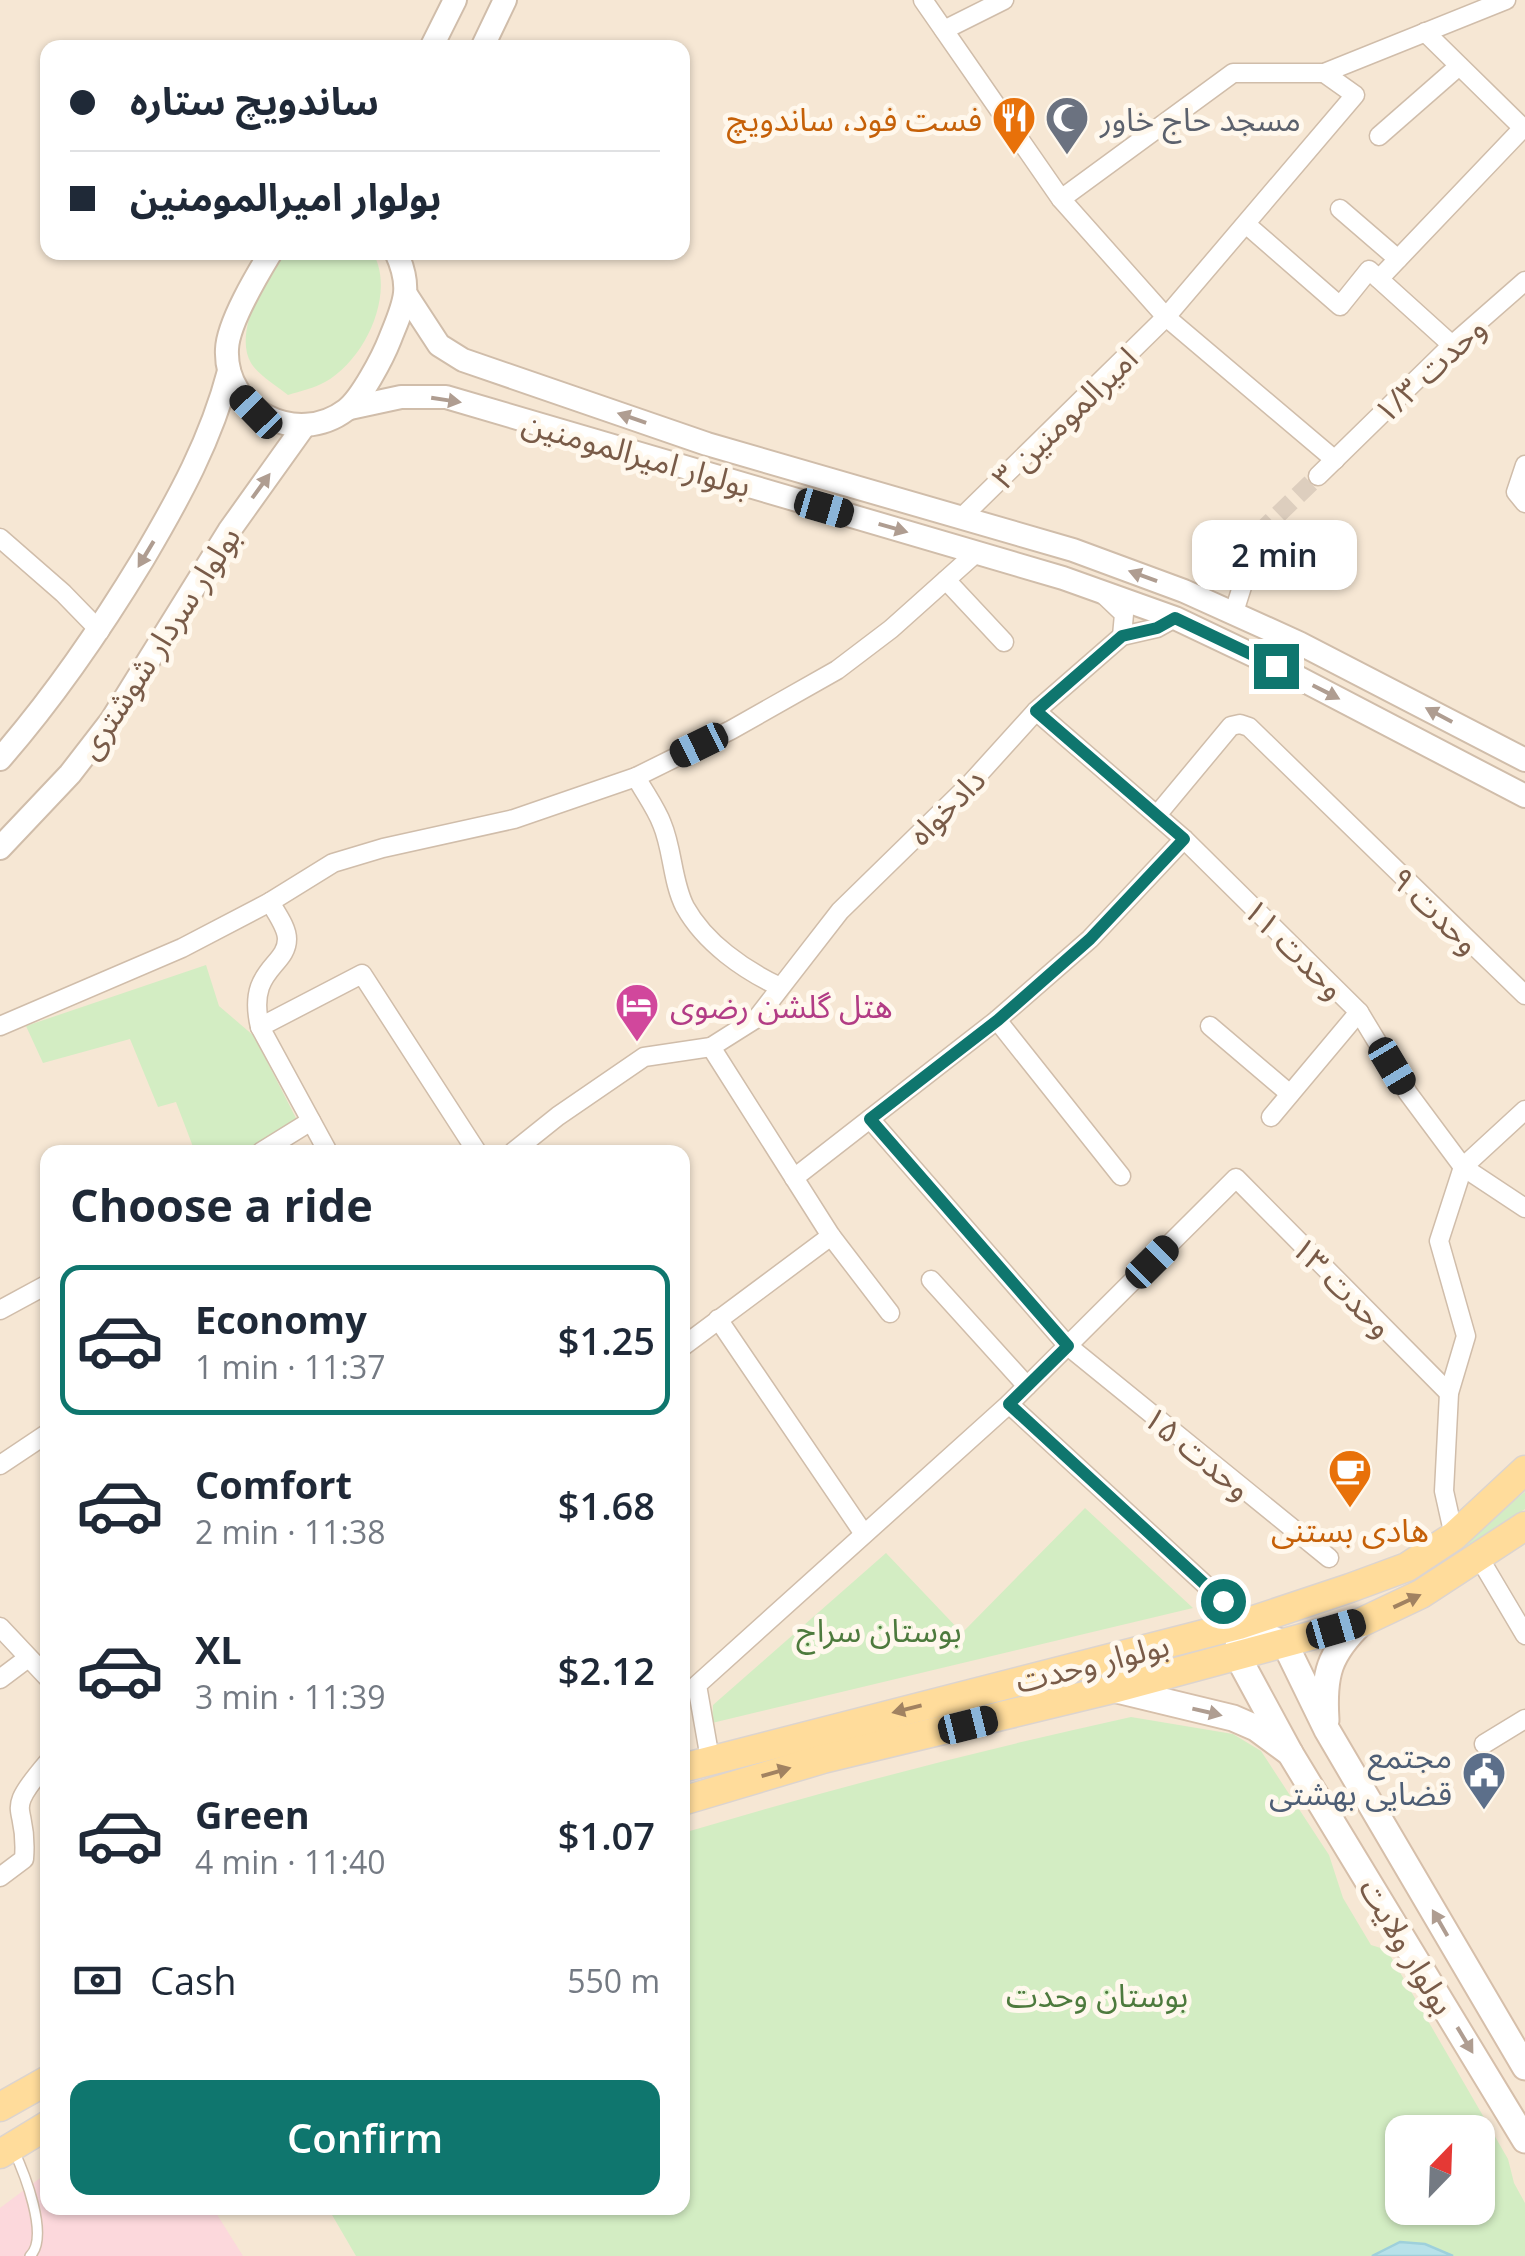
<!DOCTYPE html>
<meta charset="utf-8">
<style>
body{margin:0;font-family:"Open Sans","Noto Sans Arabic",sans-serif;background:#f6f6f7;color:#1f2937;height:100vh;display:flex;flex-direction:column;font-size:38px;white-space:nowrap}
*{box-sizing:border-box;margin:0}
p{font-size:32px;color:#747a83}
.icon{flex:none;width:55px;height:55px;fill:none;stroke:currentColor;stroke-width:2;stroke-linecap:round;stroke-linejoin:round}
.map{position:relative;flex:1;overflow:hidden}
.details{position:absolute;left:40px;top:1145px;width:650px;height:1070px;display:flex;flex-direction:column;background:#fff;border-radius:20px;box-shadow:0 2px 8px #0004}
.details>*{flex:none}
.top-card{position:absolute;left:40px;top:40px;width:650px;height:220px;border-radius:20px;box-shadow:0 2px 8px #0004;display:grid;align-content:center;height:220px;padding:0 30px;background:#fff}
.needle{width:65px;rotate:23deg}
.buttons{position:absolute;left:1385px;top:2115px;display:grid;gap:20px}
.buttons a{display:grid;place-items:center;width:110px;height:110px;border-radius:20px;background:#fff;box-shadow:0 2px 8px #0004;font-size:50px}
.end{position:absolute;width:45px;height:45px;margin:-22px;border:12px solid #0f766e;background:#fff;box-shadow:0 0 0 5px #fff}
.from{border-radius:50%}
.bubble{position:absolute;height:70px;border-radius:20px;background:#fff;box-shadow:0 2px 8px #0004;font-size:32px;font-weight:600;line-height:70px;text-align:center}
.car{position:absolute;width:30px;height:60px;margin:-30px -15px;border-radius:12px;box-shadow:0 0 8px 2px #0007;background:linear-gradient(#222 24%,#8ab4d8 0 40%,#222 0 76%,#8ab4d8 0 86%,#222 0)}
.top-card b{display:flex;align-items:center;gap:35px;height:95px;font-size:38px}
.top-card b+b{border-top:2px solid #e0e1e3}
.top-card i{width:25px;height:25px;background:#1f2937}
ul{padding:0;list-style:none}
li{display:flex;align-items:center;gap:30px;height:150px;margin:0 20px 15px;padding:0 10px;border:5px solid transparent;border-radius:20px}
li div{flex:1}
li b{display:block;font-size:38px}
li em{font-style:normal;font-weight:600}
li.selected{border-color:#0f766e}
li>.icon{width:90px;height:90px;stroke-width:1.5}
h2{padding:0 30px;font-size:45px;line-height:120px}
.pay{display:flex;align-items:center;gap:25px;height:110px;padding:0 30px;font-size:38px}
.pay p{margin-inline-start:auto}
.action{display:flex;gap:20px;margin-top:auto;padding:20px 30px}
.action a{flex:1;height:115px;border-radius:20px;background:#0f766e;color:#fff;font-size:40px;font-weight:600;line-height:115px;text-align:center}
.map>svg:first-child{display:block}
.residential{fill:#f6e7d4;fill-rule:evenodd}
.medical{fill:#fcd8dc}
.green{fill:#d3edc3;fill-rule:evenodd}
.water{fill:#b8e1e9;stroke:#9ed0db;stroke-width:2.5}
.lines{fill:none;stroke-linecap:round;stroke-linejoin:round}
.minor-tunnel{stroke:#ddcebe;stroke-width:18;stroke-dasharray:18 9;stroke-linecap:butt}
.service-casing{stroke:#d0bdaa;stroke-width:12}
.minor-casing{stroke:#d0bdaa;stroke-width:21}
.tertiary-casing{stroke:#d0bdaa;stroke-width:26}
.secondary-casing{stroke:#d6bfaa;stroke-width:29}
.primary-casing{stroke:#dcd4cf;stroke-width:31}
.service{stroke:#fff;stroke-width:9}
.minor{stroke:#fff;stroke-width:18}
.tertiary{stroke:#fff;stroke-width:22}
.secondary{stroke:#fff;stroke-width:25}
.primary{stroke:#ffdc9b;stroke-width:28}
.oneway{fill:#af9d91}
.oneway2{fill:#a18261}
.route{stroke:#0f766e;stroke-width:12}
.labels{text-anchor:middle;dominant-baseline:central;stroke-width:10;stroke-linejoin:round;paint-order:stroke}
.food-label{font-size:32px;fill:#c56008;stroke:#fff8ed;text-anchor:end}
.worship-label{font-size:32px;fill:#5b616d;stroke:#fff8ed;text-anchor:start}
.street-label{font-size:32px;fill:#795b48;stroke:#fff8ed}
.hotel-label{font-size:32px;fill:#b23c85;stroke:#fff8ed;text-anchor:start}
.park-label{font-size:32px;fill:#4d7a3d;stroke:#fff8ed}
.service-label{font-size:32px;fill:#4e5e75;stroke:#fff8ed;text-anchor:end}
</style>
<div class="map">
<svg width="1525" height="2256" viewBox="0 0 1525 2256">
<rect width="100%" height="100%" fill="#fef5e6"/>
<path class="residential" d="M0,0H1525V2256H0ZM48,48H682V252H48ZM48,1152H682V2208H48ZM1402,2132H1478V2208H1402Z"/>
<path class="medical" d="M47,2173L48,2208H213L243,2256H0V2208Z"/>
<g class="green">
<path d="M283,253H373C396,293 365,360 325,382C315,388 300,391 288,395C277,386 258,375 251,363C233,332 265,278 283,253Z"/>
<path d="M206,965L219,1006L254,1036L298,1122L250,1152H195L176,1102L158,1107L130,1039L43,1063L26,1026Z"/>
<path d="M1525,1492V1509L1452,1558L1450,1551Z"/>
<path d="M1085,1508L1193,1608L712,1723L713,1705L886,1553L962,1633Z"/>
<path d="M1131,1717L1233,1734L1261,1751L1329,1855L1343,1898L1371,1945L1387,1950L1508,2159L1514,2183L1525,2203V2256H356L328,2208H682L683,1833C831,1789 980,1750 1131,1717ZM1402,2132H1478V2208H1402Z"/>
</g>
<path class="water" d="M1400,2242L1425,2244L1453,2256H1372Z"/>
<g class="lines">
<path class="minor-tunnel" d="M1259,533L1318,476"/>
<defs>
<path id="service" d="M13,2149C24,2172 50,2237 30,2256"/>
<g id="minor">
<path d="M923,0L1061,199L1166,317L1335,460"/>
<path d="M944,30L1004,0"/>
<path d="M1425,32L1525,130"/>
<path d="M1379,136L1459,66"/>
<path d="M1061,199L1233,73H1324L1506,0"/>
<path d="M1340,209L1398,259"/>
<path d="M1247,225L1340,306L1369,270L1452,345"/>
<path d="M1379,279L1523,128"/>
<path d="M1525,465L1516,492L1525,503"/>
<path d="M1318,476L1452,345L1525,281"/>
<path d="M962,517L1166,317L1355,95L1324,73"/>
<path d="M0,538L63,593L100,631"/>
<path d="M946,580L1004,642"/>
<path d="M1104,595L1124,614L1122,636"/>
<path d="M1234,612L1259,533"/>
<path d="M1036,711L1184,839L1359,1012L1408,1093L1463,1167L1525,1208"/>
<path d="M636,777C644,792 656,808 662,824C673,850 672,882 685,907C705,943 744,970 780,987"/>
<path d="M1157,815L1231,726L1240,724L1249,727L1525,995"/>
<path d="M270,902C276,913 287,927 287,939C287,967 246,969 260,1027L328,1152"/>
<path d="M997,1020L1121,1176"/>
<path d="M0,1026L182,948L270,902L333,863L383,848L514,819L636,777L731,730L837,670L891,629L976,553"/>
<path d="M1210,1026L1290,1094"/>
<path d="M260,1027L362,974L477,1152"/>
<path d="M711,1047L831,1236L890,1313"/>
<path d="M1271,1117L1359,1012"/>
<path d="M870,1119L1068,1346L1329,1558"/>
<path d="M261,1152L311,1121"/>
<path d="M513,1152L558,1116L644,1057L711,1047L757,1018L840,911L969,785L1036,711L1122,636L1157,628L1175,618"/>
<path d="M794,1178L997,1020L1090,939L1184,839"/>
<path d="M931,1280L1027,1386"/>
<path d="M0,1310L48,1284"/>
<path d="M718,1319L864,1534"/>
<path d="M682,1347L831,1236"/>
<path d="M1009,1404L1223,1601L1239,1625"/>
<path d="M0,1465L48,1433"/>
<path d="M1454,1536L1444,1491L1449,1393L1466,1336L1439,1241L1463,1167L1525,1110"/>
<path d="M1480,1559L1525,1635"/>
<path d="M0,1627L48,1678"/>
<path d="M0,1679L28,1658"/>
<path d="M1484,1744L1525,1719"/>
<path d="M710,1759L697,1685L1009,1404L1236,1178L1449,1393"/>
<path d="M0,1877L24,1859C29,1800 0,1818 48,1762"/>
</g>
<g id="tertiary">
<path d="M431,48L455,0"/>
<path d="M482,48L505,0"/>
<path d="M271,252C257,275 228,323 227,349C224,411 297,447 346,410C361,399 383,357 390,339C404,304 413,289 396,252"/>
<path d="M407,296L439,345L463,360L707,444L1073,550L1184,591L1299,643L1525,760"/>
<path d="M350,408L401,397H446L1063,578L1175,618L1276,666L1525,796"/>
<path d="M0,759C55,696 100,630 143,559C179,498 211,440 229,371"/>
<path d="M0,848L70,774L111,721L229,531L304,426"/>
</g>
<g id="secondary">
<path d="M1113,1689L1233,1718L1256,1728L1290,1753L1525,2140"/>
<path d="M1326,1720C1323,1674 1329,1654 1362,1622"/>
<path d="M1290,1753L1238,1657L1239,1625L1285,1644L1327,1730L1525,2067"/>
</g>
<g id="primary">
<path d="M682,1768L1239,1625L1350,1588L1407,1567L1454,1536L1525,1470"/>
<path d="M682,1801L823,1759L1113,1689L1362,1622L1421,1594L1525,1526"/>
<path d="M0,2107L48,2080"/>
<path d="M0,2154L48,2125"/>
</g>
</defs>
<use href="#service" class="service-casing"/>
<use href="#minor" class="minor-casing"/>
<use href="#tertiary" class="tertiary-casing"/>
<use href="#secondary" class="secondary-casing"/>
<use href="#primary" class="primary-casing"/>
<use href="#service" class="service"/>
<use href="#minor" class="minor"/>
<use href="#tertiary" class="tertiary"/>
<use href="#secondary" class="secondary"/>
<use href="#primary" class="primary"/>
</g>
<defs><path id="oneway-solid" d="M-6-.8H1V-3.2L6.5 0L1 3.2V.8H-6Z" transform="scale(2.5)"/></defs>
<g class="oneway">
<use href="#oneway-solid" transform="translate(446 400) rotate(9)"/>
<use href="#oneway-solid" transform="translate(632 418) rotate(-161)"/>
<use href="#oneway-solid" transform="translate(261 486) rotate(-54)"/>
<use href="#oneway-solid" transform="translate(893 528) rotate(16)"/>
<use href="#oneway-solid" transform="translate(146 554) rotate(121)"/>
<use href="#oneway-solid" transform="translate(1143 576) rotate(-160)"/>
<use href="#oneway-solid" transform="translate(1326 692) rotate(27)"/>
<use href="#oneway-solid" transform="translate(1439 715) rotate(-152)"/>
<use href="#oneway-solid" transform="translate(1207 1712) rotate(13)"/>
<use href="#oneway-solid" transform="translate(1440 1923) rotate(-120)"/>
<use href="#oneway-solid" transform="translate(1465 2040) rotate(59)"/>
</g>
<g class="oneway2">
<use href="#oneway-solid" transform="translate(1407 1601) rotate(-25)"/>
<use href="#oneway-solid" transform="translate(907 1709) rotate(166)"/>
<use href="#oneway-solid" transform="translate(776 1772) rotate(-16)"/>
</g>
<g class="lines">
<path class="route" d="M1223,1601L1009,1404L1068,1346L870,1119L998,1020L1090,939L1184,839L1036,711L1122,636L1157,628L1175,618L1276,666"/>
</g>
<defs>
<symbol id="restaurant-pin" viewBox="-11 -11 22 30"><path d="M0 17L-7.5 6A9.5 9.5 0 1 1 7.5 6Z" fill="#e8710a" stroke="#fff8ed"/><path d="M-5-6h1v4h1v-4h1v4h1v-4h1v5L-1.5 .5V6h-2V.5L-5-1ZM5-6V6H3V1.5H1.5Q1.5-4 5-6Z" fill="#fff"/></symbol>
<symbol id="mosque-pin" viewBox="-11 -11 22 30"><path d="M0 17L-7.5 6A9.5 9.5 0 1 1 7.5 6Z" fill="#6b7280" stroke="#fff8ed"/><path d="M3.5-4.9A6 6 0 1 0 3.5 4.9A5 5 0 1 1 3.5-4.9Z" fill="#fff"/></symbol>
<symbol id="hotel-pin" viewBox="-11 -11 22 30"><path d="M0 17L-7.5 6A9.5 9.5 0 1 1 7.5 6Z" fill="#d1479c" stroke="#fff8ed"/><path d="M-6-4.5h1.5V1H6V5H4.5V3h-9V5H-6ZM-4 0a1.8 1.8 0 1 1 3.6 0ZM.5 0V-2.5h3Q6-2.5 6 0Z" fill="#fff"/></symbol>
<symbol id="cafe-pin" viewBox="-11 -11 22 30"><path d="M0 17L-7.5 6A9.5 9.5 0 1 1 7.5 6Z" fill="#e8710a" stroke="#fff8ed"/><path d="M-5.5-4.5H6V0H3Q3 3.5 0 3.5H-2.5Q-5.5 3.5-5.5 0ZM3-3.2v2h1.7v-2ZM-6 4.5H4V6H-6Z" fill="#fff"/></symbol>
<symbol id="civic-pin" viewBox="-11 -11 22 30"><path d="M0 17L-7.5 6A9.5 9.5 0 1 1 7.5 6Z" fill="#5c6f8a" stroke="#fff8ed"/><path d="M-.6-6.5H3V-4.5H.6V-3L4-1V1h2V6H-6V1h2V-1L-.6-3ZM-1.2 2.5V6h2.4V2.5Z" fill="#fff"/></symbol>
</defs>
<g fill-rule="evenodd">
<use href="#restaurant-pin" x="989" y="93" width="50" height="68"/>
<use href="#mosque-pin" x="1042" y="93" width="50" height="68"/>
<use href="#hotel-pin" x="612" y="980" width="50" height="68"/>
<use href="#cafe-pin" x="1325" y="1446" width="50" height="68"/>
<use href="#civic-pin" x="1459" y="1748" width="50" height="68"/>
</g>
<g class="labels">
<g class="food-label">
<text x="982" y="118">فست فود، ساندویچ</text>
<text x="1350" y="1529" text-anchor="middle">هادی بستنی</text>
</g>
<g class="worship-label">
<text x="1100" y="118">مسجد حاج خاور</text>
</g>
<g class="street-label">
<text transform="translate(1429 369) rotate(-43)">وحدت ۱/۳</text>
<text transform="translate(1064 417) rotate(-44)">امیرالمومنین ۳</text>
<text transform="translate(637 453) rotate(16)">بولوار امیرالمومنین</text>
<text transform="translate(158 642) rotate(-57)">بولوار سردار شوشتری</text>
<text transform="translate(946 806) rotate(-45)">دادخواه</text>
<text transform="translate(1436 910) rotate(44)">وحدت ۹</text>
<text transform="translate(1295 948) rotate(45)">وحدت ۱۱</text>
<text transform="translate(1343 1286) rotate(45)">وحدت ۱۳</text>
<text transform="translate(1198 1452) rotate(39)">وحدت ۱۵</text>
<text transform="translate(1092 1662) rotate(-14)">بولوار وحدت</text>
<text transform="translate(1408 1946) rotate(59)">بولوار ولایت</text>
</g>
<g class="hotel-label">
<text x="670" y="1005">هتل گلشن رضوی</text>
</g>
<g class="park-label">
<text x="879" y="1629">بوستان سراج</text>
<text x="1097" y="1994">بوستان وحدت</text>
</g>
<g class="service-label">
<text x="1452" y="1755">مجتمع<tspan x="1452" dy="37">قضایی بهشتی</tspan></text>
</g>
</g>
</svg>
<div class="buttons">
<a><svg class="needle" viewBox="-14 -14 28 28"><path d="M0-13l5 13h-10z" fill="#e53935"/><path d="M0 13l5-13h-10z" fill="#747a83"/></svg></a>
</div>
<i class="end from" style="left:1223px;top:1601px"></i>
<i class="end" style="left:1276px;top:666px"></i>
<div class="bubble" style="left:1192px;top:520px;width:165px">2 min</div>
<i class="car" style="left:256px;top:412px;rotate:316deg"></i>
<i class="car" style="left:824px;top:508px;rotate:106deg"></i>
<i class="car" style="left:699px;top:745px;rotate:244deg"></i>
<i class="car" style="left:1392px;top:1066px;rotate:149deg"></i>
<i class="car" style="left:1152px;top:1262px;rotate:45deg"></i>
<i class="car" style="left:1336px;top:1629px;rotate:74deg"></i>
<i class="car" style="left:968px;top:1725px;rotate:76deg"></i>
<div class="top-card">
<b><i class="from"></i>ساندویچ ستاره</b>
<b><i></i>بولوار امیرالمومنین</b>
</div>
<section class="details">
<h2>Choose a ride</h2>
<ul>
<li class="selected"><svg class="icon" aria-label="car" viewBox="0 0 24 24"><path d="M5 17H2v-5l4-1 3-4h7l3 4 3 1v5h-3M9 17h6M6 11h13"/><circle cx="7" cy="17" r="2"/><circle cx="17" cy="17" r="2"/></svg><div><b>Economy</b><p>1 min · 11:37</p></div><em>$1.25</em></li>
<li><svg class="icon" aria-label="car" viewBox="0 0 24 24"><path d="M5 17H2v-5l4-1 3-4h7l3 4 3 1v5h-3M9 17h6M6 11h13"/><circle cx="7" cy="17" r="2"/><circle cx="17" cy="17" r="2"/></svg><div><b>Comfort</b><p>2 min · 11:38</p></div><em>$1.68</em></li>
<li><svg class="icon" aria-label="car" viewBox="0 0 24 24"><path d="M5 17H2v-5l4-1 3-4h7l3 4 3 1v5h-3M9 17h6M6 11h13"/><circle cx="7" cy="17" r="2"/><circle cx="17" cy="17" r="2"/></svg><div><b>XL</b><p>3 min · 11:39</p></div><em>$2.12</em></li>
<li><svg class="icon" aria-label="car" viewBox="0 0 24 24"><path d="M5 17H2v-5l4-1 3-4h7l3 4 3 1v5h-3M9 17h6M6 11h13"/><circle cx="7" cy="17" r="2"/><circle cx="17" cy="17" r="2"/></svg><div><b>Green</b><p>4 min · 11:40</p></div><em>$1.07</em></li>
</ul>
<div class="pay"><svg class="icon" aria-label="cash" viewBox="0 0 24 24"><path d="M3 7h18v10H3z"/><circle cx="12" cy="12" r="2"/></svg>Cash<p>550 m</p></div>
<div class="action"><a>Confirm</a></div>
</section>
</div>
